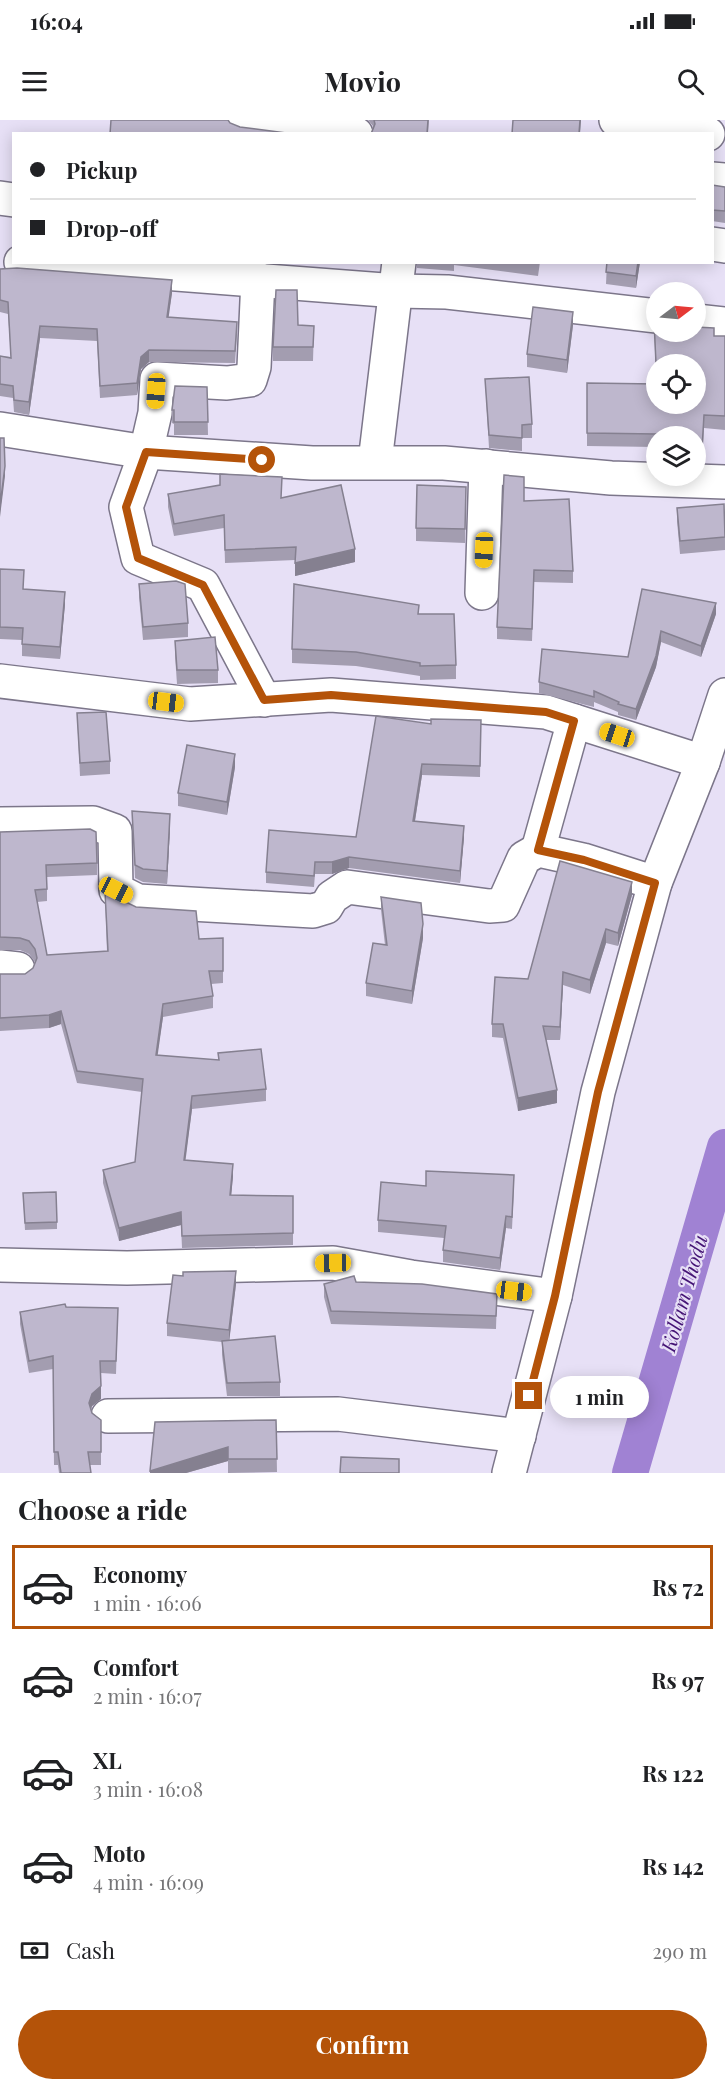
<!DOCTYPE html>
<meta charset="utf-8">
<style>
body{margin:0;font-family:"Playfair Display",serif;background:#f2f2f2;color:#202124;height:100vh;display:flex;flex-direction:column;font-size:22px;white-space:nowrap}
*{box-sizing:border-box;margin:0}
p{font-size:20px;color:#757577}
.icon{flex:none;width:33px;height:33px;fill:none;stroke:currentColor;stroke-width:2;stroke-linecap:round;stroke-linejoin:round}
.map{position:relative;height:1353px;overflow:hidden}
.side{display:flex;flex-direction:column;background:#fff;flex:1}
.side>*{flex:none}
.banner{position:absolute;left:12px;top:12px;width:702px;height:132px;border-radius:0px;box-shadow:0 3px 15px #0003;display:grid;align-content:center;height:132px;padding:0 18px;background:#fff}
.needle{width:39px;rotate:74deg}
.buttons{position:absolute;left:646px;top:162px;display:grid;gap:12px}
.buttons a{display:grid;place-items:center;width:60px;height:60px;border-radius:50%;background:#fff;box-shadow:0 3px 15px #0003;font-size:30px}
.end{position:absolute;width:27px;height:27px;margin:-14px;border:8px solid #b45309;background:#fff;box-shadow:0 0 0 3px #fff}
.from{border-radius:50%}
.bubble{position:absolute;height:42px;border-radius:21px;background:#fff;box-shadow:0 3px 15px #0003;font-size:20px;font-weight:700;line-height:42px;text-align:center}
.car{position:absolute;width:18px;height:36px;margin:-18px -9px;border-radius:8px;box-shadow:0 0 4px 2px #0007;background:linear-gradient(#f5c518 24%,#345 0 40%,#f5c518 0 76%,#345 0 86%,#f5c518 0)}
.banner b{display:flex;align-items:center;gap:21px;height:57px;font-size:22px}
.banner b+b{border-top:2px solid #e0e0e0}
.banner i{width:15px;height:15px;background:#202124}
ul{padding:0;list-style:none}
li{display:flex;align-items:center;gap:18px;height:84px;margin:0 12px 9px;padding:0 6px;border:3px solid transparent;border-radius:0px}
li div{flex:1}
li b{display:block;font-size:22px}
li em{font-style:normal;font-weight:700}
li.on{border-color:#b45309}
li>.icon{width:54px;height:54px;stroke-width:1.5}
h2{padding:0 18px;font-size:27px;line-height:72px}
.pay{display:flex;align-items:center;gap:15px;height:66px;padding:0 18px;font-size:22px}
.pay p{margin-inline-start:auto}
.button{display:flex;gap:12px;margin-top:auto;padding:12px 18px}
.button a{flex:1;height:69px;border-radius:36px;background:#b45309;color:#fff;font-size:24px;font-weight:700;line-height:69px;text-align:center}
.status{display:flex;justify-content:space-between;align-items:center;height:42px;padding:0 30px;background:#fff;direction:ltr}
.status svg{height:16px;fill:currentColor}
header{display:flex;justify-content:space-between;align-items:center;height:78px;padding:0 18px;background:#fff;font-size:27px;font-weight:700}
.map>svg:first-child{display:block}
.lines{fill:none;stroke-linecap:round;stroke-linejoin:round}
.canal{stroke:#a082d3;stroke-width:36}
.minor-casing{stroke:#7c768a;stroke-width:36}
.minor{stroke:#fff;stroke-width:33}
.wall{fill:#a39db0}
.shaded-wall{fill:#858090}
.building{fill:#beb7cd;stroke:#858090;stroke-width:1.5;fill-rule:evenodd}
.route{stroke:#b45309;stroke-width:8}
.labels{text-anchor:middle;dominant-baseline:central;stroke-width:4.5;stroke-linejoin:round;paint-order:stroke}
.water-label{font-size:20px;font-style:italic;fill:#441475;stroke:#e7e0f6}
</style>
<div class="status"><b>16:04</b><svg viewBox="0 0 49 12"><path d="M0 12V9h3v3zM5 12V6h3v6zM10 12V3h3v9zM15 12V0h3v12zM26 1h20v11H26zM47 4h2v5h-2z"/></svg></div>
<header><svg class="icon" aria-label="menu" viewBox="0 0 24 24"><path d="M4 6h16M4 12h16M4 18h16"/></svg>Movio<svg class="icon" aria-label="search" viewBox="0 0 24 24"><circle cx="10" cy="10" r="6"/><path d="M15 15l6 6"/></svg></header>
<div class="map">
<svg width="725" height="1353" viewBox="0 0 725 1353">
<rect width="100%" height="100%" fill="#e7e0f6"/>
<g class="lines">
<path class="canal" d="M630,1353L725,1027"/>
<defs>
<g id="minor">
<path d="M242,0L356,14"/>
<path d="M616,0L708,14"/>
<path d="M712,59L725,60"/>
<path d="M0,78L14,80"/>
<path d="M712,124L725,126"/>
<path d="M21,142L397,171L447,172L657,196"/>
<path d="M258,159L254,247L250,260L227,263L157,259L155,293L146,332L126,387L138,438L203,465L264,580"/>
<path d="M696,201L725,204"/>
<path d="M0,309L146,332L312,343H444L611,358L725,362"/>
<path d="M375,342L399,142"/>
<path d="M482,473L486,346"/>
<path d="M0,561L190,584L331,575L546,592L703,642"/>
<path d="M0,704L93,703L115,711L116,770L138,781L313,791L326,787L332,777L347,767L489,786L503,785L524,738L538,730L583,740L655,763"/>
<path d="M538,730L574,601"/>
<path d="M0,847L18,849"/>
<path d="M0,1145L127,1148L333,1143L411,1157L555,1176"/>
<path d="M108,1296L338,1294L519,1316"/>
<path d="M509,1353L555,1176L598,972L655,763L703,642L725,575"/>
</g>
</defs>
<use href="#minor" class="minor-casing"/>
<use href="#minor" class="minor"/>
</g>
<g class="wall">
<path d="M368,0H429L428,14H371L373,6Z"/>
<path d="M712,65L725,67V103L712,101Z"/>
<path d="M417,142H540L538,156L454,145V151L417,148Z"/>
<path d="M607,142H640L636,168L606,164Z"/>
<path d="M0,149L172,173L168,197L237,214L235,243L149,242L141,249L137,275L100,278L97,221L40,218L29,295L14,292L13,278L0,276V236L11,237L8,194L0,192Z"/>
<path d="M654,201L714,216H725V310L704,308L702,342H696V316H657V341H656V327L587,326V263L656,264Z"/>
<path d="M298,205L314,206L313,241H273V227Z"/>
<path d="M573,205L567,253L527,247V234Z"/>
<path d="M485,259L532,304V318H522V331L489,328Z"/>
<path d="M207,267L208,315H174V304L172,303V290Z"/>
<path d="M466,367L465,423L416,421V408Z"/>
<path d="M168,374L281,378L355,442L295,456V440L225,443L224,408L174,416L168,387Z"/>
<path d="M524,381L573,451V463L534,462L532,521L497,519V507Z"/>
<path d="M677,388L725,400V430L680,434L677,401Z"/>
<path d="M0,449L24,469L65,484L60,539L22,536V520L0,519Z"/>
<path d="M139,464L188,503V517L143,520L139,477Z"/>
<path d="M642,469L716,494L701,537L661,522L656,547L636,600L618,595V592L594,582V587L539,573V562L628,537Z"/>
<path d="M419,494L456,545V559L420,560V556L356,546L292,543V529Z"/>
<path d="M175,521L218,550V563L177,564L175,535Z"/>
<path d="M77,593L110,641V654L80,656Z"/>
<path d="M481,600L480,657L422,655L415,701L464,717L460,763L349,748L332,754H315L314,767L266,763V752L356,717L431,604Z"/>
<path d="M235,647L227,695L178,686V673Z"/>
<path d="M132,691L170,707L167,764L143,762L135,758Z"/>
<path d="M0,712L97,743V755L47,757V781L37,782L47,835L107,832L105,772L199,819L223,851V863L211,864L213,876V888L163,897L157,935L218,940V933L266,969V981L192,989L185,1040L233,1056L231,1076H293V1125L182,1128L181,1105L119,1121L103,1063V1050L135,1042L142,972L77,963L61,904L49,908L0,911V854H25L33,848L35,842L29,834L20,830H0Z"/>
<path d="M632,775L618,826L606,823L590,874L563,865L560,920H546L557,983L518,991L503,918L492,917V904L528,859Z"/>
<path d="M381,777L423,818L412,884L366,876V863L385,825L381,790Z"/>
<path d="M426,1066L514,1067L512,1109L506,1108L500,1150L443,1142V1130L444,1118L378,1112V1100Z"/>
<path d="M23,1073L57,1102V1109L25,1110Z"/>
<path d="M356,1162L497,1174L496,1209L331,1204L324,1177V1164Z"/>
<path d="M236,1164L229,1221L280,1262V1276H227L222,1235V1222L167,1216V1203Z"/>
<path d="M66,1187L118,1188L116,1254L101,1253V1279L92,1286L91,1289L92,1293L101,1300V1345H89L91,1353H59L58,1345H54L53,1249L29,1253L20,1204V1192Z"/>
<path d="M276,1300L277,1352L228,1353V1341L186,1353H150Z"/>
</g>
<g class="shaded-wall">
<path d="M580,0H581L580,14H579Z"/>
<path d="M638,142H640L636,168V156Z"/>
<path d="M172,160V173L167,209V197Z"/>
<path d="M573,192V205L567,253V240Z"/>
<path d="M40,206V218L29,295V282Z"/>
<path d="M149,230V242L141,249L137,275V263L141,237Z"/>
<path d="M5,346V356L0,397V386Z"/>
<path d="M355,429V442L295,456V443Z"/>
<path d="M65,472V484L60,539V527Z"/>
<path d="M716,483V494L701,537V526Z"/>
<path d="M661,511V522L656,547L636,600V589Z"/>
<path d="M235,634V647L227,695V682Z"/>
<path d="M422,644V655L413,713V701Z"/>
<path d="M170,694V707L167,764V751Z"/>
<path d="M464,706V717L460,763V751Z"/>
<path d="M349,737V748L332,754V742Z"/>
<path d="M632,762V775L618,826V813Z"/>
<path d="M423,804V818L412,884V871Z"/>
<path d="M606,809V823L590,874V860Z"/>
<path d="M563,852V865L560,920V907Z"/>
<path d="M163,884V897L156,947V935Z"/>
<path d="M61,891V904L49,908V895Z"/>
<path d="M557,970V983L518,991V978Z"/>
<path d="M192,976V989L184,1052V1040Z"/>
<path d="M233,1044V1056L230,1088V1075Z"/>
<path d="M181,1092V1105L119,1121V1108Z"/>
<path d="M506,1096V1108L500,1150V1138Z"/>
<path d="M236,1151V1164L229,1223V1210Z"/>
<path d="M101,1266V1279L92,1286L89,1296V1283L92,1274Z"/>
<path d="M228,1327V1341L186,1353H150V1351Z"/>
</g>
<g class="building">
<path d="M111,0H228L230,3L240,7L294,14H110Z"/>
<path d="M374,0H428L427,14H371L375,4Z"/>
<path d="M513,0H580L579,14H512Z"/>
<path d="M712,65L725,67V91L712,90Z"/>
<path d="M607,142H638L636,156L606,152Z"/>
<path d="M17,148L172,160L167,197L237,202L235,231L149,230L141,237L137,263L100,266L97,209L40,206L29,282L14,280L13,266L0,264V236L11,238L8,182L0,180V149Z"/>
<path d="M276,170H297L298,205L314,206L313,227H273Z"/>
<path d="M533,187L573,192L567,240L527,234Z"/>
<path d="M654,201H657V212H696V207L714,208V216H725V296L704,295L702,329H696V316H657V328H656V314L587,313V263L657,264ZM657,244H696V284H657Z"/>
<path d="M529,257L532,304L522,305V318L489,315L485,259Z"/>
<path d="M175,266L207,267L208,302H174V290H172Z"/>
<path d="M0,318H4L5,346L0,386Z"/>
<path d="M220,354L282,357L281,378L341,365L355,429L295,443L296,427L225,430L224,395L174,404L168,374L220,365Z"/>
<path d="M504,355L524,357V381L569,379L573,451L534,450L532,509L497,507Z"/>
<path d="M417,365L466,367L465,409L416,408Z"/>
<path d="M724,384L725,417L680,421L677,388Z"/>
<path d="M0,449L24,450L23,469L65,472L60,527L22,524L23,508L0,507Z"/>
<path d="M176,461L185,464L188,503L143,507L139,464Z"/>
<path d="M294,464L419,485L418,494H454L456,545L420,546V543L356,532L292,529Z"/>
<path d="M642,469L716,483L701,526L661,511L656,536L636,589L618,584L619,582L594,571V577L539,562L542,529L628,537Z"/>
<path d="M215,517L218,550H177L175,521Z"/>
<path d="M106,592L110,641L80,643L77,593Z"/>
<path d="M376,596L431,604V599L481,600L480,646L422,644L413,701L464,706L460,751L349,737L332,742H315L314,756L266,752L269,710L356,717Z"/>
<path d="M187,625L235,634L227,682L178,673Z"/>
<path d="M132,691L170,694L167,751L143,749L135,745Z"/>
<path d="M90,709L96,712L97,743L46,745L47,769L35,770L47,835L108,831L105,772L136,787L196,791L199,819L223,818V851H209L213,876L163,884L156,935L219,940L218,933L261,929L266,969L192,976L184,1040L233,1044L230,1075L293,1076V1113L182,1116L181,1092L119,1108L103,1050L135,1042L143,959L77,951L61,891L49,895L0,898V854H25L33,848L37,838L35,829L29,821L20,818L0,817V712Z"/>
<path d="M560,741L632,762L618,813L606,809L590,860L563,852L560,907L543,906L557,970L518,978L503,904H492L495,857L528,859Z"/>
<path d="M381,777L421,783L423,804L412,871L366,863L373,823L387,825Z"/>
<path d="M426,1051L514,1055L512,1097L506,1096L500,1138L443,1130L446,1106L378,1100L381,1062L426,1066Z"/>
<path d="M56,1072L57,1102L25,1103L23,1073Z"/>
<path d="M236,1151L229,1210L167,1203L173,1155L183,1156V1152Z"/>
<path d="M354,1156L356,1162L422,1164L497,1174L496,1196L331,1191L324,1164Z"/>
<path d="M65,1184L66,1187L118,1188L116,1241H100L101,1266L92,1274L89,1283L92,1293L101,1300V1332H88L91,1353H61L58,1332H54L53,1236L29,1241L20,1192Z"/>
<path d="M275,1216L280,1262L227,1263L222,1221Z"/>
<path d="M276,1300L277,1339H228V1327L150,1351L155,1302Z"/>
<path d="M341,1337L399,1339V1353H340Z"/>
</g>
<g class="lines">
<path class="route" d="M262,340L146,332L126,387L138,438L203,465L264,580L331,575L546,592L574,601L538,730L584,740L655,763L598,972L555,1176L529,1276"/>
</g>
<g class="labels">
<g class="water-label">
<text transform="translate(683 1173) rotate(-74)">Kollam Thodu</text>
</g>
</g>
</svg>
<div class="buttons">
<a><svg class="needle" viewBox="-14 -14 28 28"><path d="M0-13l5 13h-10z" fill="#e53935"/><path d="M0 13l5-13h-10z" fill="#757577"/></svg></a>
<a><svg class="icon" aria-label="locate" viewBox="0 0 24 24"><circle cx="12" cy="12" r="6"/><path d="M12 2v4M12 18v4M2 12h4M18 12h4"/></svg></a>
<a><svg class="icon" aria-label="layers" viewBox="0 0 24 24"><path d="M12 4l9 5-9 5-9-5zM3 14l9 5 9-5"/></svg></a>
</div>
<i class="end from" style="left:262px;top:340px"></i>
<i class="end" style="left:529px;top:1276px"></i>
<div class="bubble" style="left:550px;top:1256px;width:99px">1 min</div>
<i class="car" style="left:156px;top:271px;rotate:184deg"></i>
<i class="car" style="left:484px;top:430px;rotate:182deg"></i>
<i class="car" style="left:166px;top:582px;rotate:97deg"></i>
<i class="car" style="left:617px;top:615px;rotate:288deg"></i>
<i class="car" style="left:116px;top:770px;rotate:117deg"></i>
<i class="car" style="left:333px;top:1143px;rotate:269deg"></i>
<i class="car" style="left:514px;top:1171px;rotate:97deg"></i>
<div class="banner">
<b><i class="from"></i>Pickup</b>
<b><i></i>Drop-off</b>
</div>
</div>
<section class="side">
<h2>Choose a ride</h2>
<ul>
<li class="on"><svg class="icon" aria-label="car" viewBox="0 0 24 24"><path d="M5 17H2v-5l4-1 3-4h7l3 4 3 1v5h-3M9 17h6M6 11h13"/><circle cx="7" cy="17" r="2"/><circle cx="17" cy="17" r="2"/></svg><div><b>Economy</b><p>1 min · 16:06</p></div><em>Rs 72</em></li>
<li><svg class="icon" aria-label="car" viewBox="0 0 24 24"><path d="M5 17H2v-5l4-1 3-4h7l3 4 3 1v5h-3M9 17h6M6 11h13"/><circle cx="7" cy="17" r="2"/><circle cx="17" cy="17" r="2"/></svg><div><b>Comfort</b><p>2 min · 16:07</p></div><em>Rs 97</em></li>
<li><svg class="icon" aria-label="car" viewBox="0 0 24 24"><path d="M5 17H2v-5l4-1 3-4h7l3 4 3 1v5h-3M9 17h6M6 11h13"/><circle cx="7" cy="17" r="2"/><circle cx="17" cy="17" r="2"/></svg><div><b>XL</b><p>3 min · 16:08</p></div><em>Rs 122</em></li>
<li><svg class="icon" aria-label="car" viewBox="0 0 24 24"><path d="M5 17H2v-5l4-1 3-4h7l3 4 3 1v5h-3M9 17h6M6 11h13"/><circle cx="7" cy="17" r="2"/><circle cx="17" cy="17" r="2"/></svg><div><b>Moto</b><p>4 min · 16:09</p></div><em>Rs 142</em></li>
</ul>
<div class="pay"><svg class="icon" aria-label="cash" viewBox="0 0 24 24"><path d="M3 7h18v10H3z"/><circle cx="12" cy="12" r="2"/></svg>Cash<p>290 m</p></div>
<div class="button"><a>Confirm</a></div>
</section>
